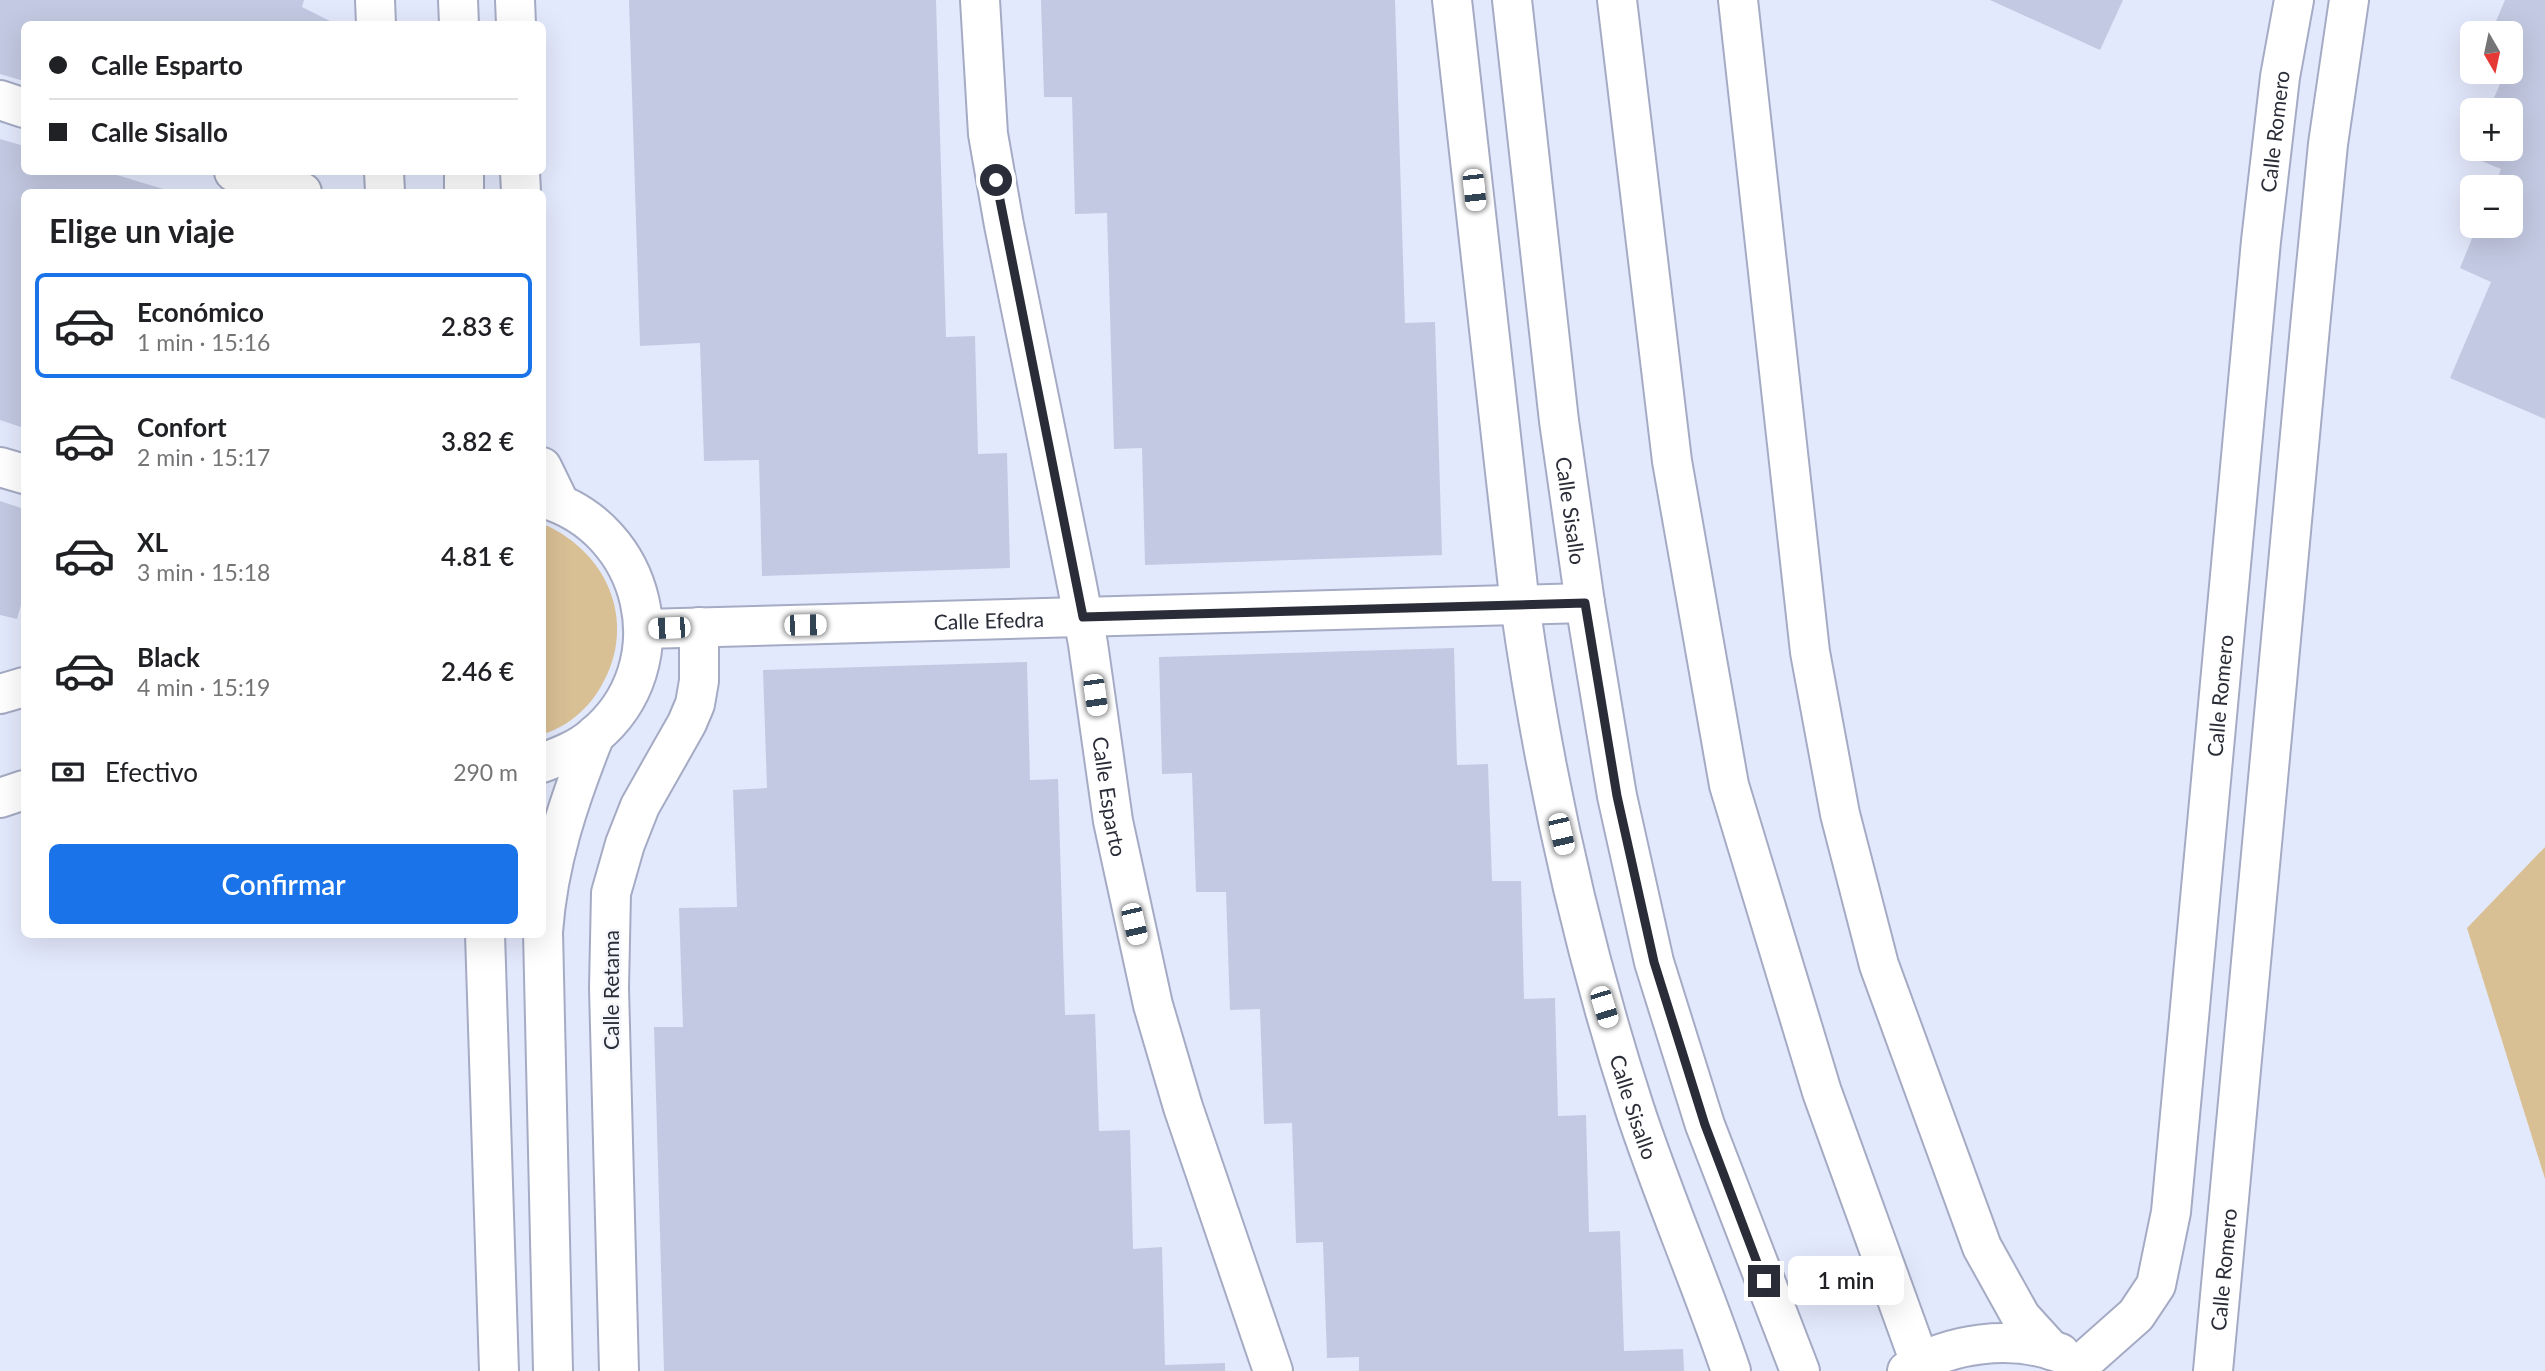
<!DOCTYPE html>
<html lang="es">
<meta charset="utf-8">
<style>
body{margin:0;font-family:Lato,sans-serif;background:#f2f2f2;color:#202124;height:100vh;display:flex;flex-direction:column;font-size:26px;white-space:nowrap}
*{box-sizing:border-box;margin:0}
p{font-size:23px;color:#757577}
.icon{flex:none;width:38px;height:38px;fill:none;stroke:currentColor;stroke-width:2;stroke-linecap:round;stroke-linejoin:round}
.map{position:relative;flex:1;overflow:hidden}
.side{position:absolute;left:21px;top:189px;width:525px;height:749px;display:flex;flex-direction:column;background:#fff;border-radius:10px;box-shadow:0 7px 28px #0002}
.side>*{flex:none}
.banner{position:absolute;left:21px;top:21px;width:525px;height:154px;border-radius:10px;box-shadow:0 7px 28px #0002;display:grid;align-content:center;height:154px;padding:0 28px;background:#fff}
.needle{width:46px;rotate:171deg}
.buttons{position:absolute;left:2460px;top:21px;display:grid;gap:14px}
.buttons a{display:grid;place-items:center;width:63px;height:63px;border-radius:10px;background:#fff;box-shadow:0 7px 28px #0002;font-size:35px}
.end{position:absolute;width:32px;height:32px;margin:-16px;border:9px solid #2a2d37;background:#fff;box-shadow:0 0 0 4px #fff}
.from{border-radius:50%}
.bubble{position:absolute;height:49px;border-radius:10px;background:#fff;box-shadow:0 7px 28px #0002;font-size:23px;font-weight:600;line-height:49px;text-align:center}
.car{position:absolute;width:21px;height:42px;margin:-21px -10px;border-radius:9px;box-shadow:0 0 5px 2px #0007;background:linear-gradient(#fff 24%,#345 0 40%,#fff 0 76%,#345 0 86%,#fff 0)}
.banner b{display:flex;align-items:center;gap:24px;height:66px;font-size:26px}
.banner b+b{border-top:2px solid #e0e0e0}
.banner i{width:18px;height:18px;background:#202124}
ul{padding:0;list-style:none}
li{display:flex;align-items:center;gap:21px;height:105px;margin:0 14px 10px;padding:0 14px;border:4px solid transparent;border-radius:10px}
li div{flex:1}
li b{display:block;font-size:26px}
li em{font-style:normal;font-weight:600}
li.selected{border-color:#1a73e8}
li>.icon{width:63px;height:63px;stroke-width:1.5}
h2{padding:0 28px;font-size:32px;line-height:84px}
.pay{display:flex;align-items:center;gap:18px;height:77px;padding:0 28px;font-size:26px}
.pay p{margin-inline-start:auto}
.action{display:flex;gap:14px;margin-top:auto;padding:14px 28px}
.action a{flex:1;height:80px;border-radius:10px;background:#1a73e8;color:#fff;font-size:28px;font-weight:600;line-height:80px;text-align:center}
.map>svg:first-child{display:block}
.built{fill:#e3e9fc;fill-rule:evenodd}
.green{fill:#d9bf94}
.building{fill:#c3c9e2}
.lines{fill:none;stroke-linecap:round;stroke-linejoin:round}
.minor-casing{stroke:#a5abc4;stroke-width:42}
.minor{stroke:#fff;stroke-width:38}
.route{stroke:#2a2d37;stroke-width:9}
.labels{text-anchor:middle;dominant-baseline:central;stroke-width:5;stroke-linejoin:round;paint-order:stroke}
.street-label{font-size:21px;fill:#2a2d37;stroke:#f4f6fb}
</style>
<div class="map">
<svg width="2545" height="1371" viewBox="0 0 2545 1371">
<rect width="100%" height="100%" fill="#f4f6fb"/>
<path class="built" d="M0,0H2545V847L2468,928L2545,1179V1371H0ZM24,24H542V172H24ZM2473,33H2511V72H2473ZM2473,110H2511V149H2473ZM2473,187H2511V226H2473ZM24,192H542V934H24Z"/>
<g class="green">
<path d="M543,524C611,553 640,629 597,693C585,711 565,728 543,734Z"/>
<path d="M2545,847V1179L2467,928Z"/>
</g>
<g class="building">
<path d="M0,0H304L302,7L336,24H24V81L0,74Z"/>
<path d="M629,0H936L946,337L975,336L978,454L1007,453L1010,568L762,576L759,460L704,461L700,343L640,346Z"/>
<path d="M1041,0H1395L1405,323L1435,322L1442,555L1145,565L1142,448L1114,449L1107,213L1075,214L1072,97H1044Z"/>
<path d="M1990,0H2123L2100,50Z"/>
<path d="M2505,0H2545V419L2450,378L2491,282L2460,268L2477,226H2511V187H2494L2501,169L2469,156L2472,149H2511V110H2489L2505,72H2511V33H2491Z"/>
<path d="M0,139L24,146V172H107L173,192H24V428L0,420Z"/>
<path d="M0,501L24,509V594L17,619L0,615Z"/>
<path d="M1454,648L1457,765L1488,764L1492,881H1521L1524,999L1555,998L1558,1116L1586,1115L1589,1232L1620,1231L1624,1351L1683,1349L1684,1371H1359V1357L1327,1358L1323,1242L1296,1243L1292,1123L1264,1124L1260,1009L1230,1010L1226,892H1196L1192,773L1162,774L1159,657Z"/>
<path d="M1027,662L1030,780L1058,779L1065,1015L1095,1014L1099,1131L1130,1130L1133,1249L1162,1247L1165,1365L1225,1363V1371H664L654,1027H683L679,908L737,907L733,790L767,788L763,670Z"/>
</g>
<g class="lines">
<defs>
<g id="minor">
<path d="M375,0L376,24"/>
<path d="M458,0L459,24"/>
<path d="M515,0L516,24"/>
<path id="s1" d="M980,0L988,134L1004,225L1077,585L1088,644L1113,821L1153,1005L1183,1107L1273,1371"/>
<path id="s2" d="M1452,0L1520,605C1544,775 1581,943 1634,1107C1663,1196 1701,1282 1731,1371"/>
<path id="s3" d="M1512,0L1559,421L1585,603L1617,796L1654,962L1705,1125L1800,1371"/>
<path d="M1617,0L1672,461L1729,785L1822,1092L1923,1371"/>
<path d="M1738,0L1810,652L1840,814L1879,965L1982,1247L2021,1317L2051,1350"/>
<path d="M0,100L24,108"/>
<path d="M234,172L302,192"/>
<path d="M384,172L385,192"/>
<path d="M464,172V192"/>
<path d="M520,172L521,192"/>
<path d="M0,467L24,474"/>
<path d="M542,467L559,502"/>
<path d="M542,498C647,527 680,665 594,736C579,749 561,756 542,763"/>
<path id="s4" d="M644,629L1585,603"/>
<path d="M0,694L24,687"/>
<path d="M0,798L24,790"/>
<path d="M485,934L499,1371"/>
<path id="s5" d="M2083,1362L2136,1315L2156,1285L2171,1212L2261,241L2280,77L2294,0"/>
<path d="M553,1371L543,932C548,862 569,800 595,735"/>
<path d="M619,1371L609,988L611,893L625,844L640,806L687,723L695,704L699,681V627"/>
<path d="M1907,1371C1949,1342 2012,1335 2060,1353"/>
<path id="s6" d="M2213,1371L2310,327L2328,144L2349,0"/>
</g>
</defs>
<use href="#minor" class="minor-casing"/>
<use href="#minor" class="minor"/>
</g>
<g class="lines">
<path class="route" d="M996,180L1083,617L1585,603L1617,796L1654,962L1705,1125L1764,1281"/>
</g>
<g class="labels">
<g class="street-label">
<text stroke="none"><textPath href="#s5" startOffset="1267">Calle Romero</textPath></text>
<text stroke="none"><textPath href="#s3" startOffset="514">Calle Sisallo</textPath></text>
<text stroke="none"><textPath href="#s4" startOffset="345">Calle Efedra</textPath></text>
<text stroke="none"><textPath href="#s5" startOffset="700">Calle Romero</textPath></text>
<text stroke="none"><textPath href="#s1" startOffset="808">Calle Esparto</textPath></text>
<text transform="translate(610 990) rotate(-90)">Calle Retama</text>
<text stroke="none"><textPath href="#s2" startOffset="1124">Calle Sisallo</textPath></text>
<text stroke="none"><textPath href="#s6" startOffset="102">Calle Romero</textPath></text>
</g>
</g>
</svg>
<div class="buttons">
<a><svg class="needle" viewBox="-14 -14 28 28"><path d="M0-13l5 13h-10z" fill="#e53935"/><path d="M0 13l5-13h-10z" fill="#757577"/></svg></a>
<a>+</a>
<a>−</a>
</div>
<i class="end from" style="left:996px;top:180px"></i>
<i class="end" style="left:1764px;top:1281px"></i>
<div class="bubble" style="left:1788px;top:1256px;width:116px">1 min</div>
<i class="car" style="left:1474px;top:190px;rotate:174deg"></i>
<i class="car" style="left:805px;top:625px;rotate:89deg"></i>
<i class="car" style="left:669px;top:628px;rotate:268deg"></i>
<i class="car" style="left:1095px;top:695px;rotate:172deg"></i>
<i class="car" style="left:1561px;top:834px;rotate:167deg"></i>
<i class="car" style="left:1134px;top:924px;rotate:167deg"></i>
<i class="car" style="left:1604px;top:1007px;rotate:163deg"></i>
<div class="banner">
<b><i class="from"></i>Calle Esparto</b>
<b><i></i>Calle Sisallo</b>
</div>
<section class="side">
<h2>Elige un viaje</h2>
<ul>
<li class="selected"><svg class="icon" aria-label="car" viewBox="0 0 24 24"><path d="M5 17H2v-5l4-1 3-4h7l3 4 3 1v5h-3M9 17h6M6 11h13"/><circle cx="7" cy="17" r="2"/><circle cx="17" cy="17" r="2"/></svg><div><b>Económico</b><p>1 min · 15:16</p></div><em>2.83 €</em></li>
<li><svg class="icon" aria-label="car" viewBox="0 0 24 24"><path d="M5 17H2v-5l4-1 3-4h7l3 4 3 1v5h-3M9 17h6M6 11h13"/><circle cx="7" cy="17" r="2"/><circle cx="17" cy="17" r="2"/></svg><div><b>Confort</b><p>2 min · 15:17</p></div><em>3.82 €</em></li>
<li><svg class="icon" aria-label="car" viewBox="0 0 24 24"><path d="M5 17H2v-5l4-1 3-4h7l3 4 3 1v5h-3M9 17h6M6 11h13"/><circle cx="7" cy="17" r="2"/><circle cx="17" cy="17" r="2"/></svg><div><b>XL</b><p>3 min · 15:18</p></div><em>4.81 €</em></li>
<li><svg class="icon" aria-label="car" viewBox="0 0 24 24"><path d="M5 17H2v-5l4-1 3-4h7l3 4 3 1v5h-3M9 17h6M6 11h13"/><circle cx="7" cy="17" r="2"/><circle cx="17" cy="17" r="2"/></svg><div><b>Black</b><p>4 min · 15:19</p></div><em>2.46 €</em></li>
</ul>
<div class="pay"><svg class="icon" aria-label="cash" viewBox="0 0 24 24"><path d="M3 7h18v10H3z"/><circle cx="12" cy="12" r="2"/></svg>Efectivo<p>290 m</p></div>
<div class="action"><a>Confirmar</a></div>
</section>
</div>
